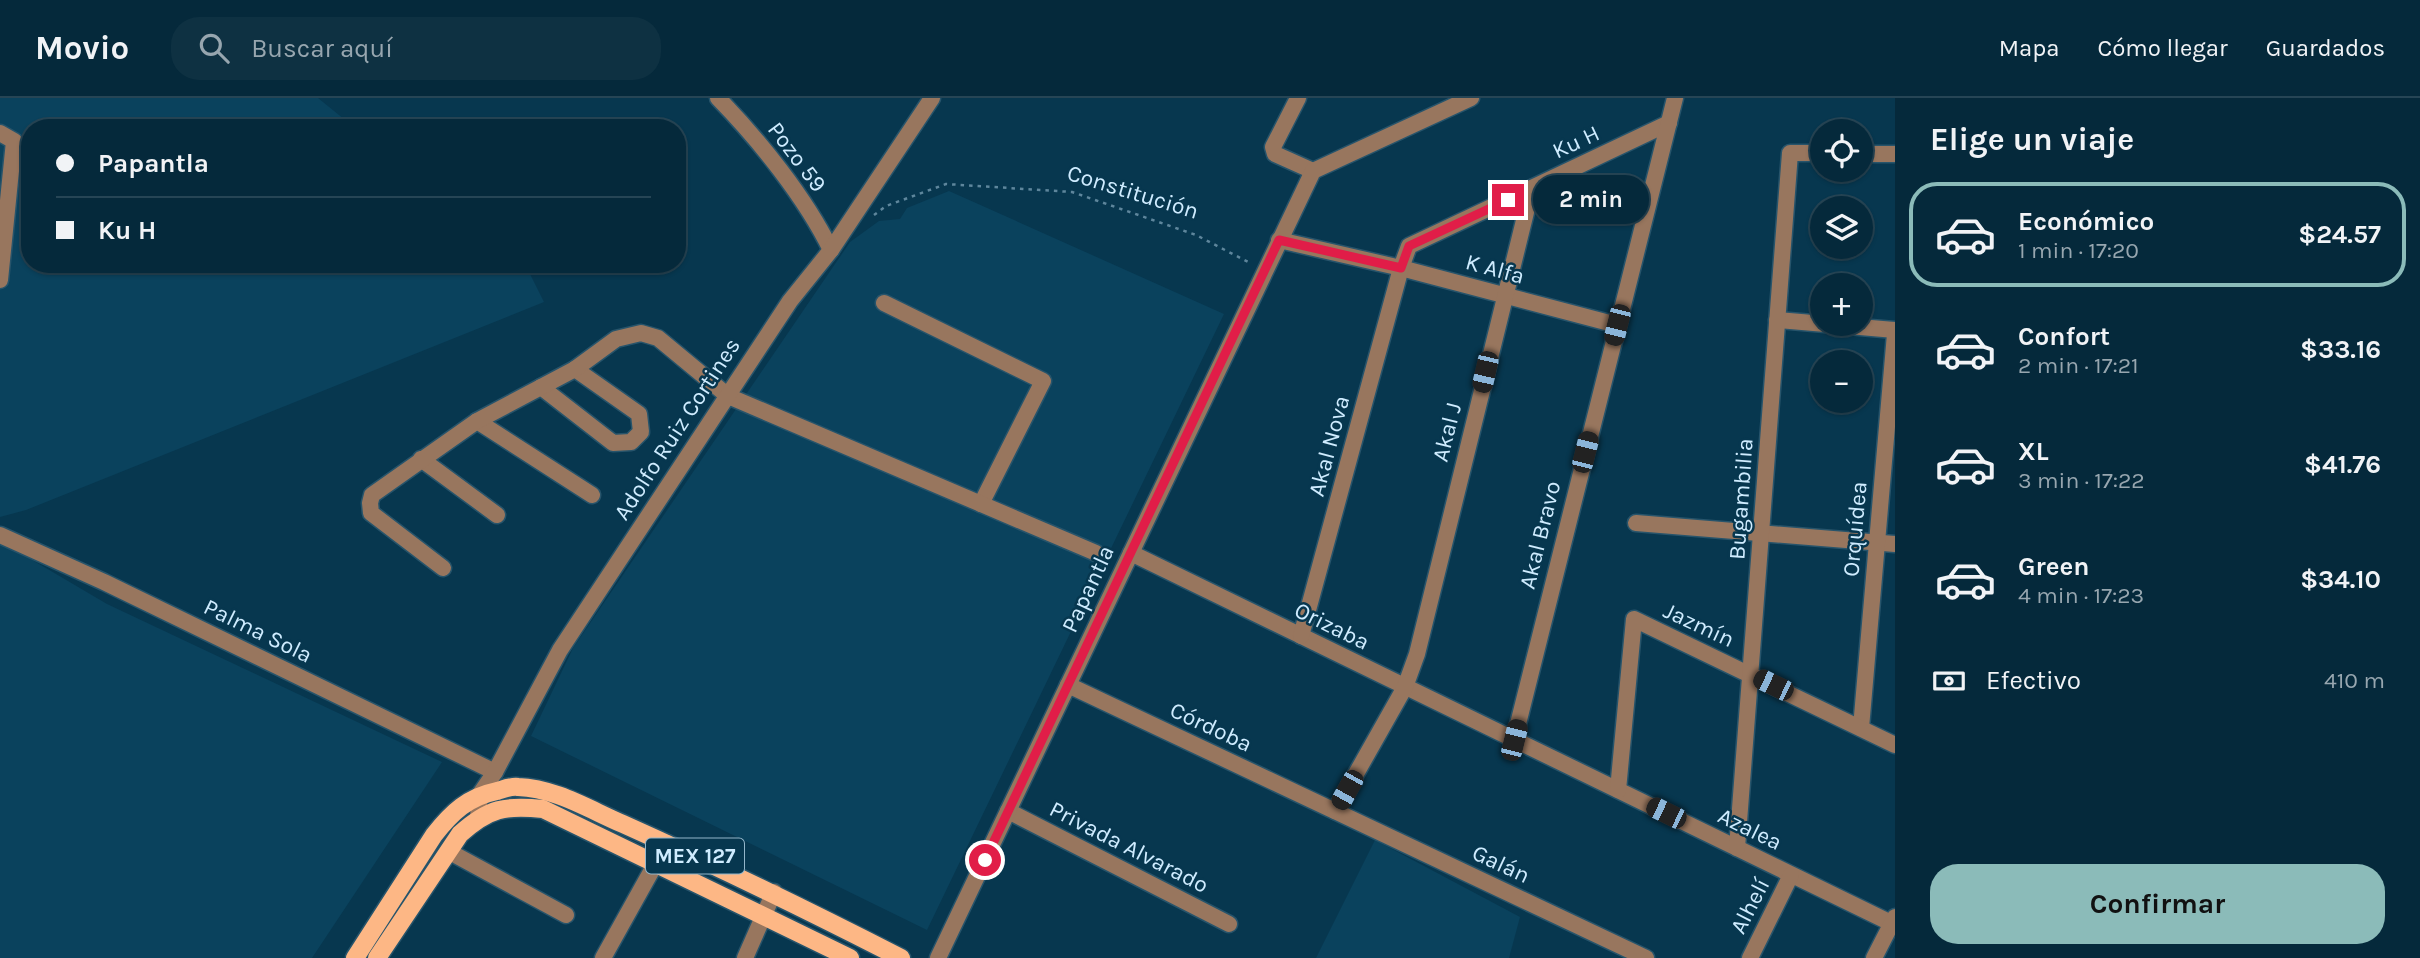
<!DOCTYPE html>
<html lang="es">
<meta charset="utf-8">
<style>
body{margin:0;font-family:Karla,sans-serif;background:#0e3142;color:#f1f3f6;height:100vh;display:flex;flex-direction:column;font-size:26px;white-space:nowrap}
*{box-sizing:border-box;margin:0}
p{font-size:23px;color:#97a6af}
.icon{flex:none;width:38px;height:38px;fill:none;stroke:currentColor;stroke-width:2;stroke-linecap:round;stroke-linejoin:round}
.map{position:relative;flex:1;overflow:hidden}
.panel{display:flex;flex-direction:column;background:#05293b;width:525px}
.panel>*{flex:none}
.hud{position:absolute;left:21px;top:21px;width:665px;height:154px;border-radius:28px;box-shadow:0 2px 5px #0004,0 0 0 2px #264555;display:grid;align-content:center;height:154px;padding:0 35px;background:#05293b}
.buttons{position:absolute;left:1810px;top:21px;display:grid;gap:14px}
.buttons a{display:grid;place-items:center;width:63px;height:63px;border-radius:50%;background:#05293b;box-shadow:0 2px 5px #0004,0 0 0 2px #264555;font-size:35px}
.end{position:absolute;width:32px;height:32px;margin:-16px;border:9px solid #e11d48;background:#fff;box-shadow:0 0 0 4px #fff}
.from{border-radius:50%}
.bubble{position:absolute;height:49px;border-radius:24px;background:#05293b;box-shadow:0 2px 5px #0004,0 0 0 2px #264555;font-size:23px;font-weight:700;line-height:49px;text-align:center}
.car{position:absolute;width:21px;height:42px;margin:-21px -10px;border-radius:9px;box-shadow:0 0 5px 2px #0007;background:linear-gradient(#222 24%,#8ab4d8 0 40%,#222 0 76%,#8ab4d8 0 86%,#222 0)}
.hud b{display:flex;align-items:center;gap:24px;height:66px;font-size:26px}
.hud b+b{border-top:2px solid #264555}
.hud i{width:18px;height:18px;background:#f1f3f6}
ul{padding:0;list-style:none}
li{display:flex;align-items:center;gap:21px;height:105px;margin:0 14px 10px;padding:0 21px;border:4px solid transparent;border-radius:28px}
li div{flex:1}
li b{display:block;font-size:26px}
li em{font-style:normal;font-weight:700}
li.on{border-color:#8bbbb9}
li>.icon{width:63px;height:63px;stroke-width:1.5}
h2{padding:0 35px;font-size:32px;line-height:84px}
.pay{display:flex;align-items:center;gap:18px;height:77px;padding:0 35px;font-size:26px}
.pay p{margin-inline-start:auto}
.primary-button{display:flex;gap:14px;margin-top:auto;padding:14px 35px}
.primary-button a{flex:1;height:80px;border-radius:28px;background:#8bbbb9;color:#111;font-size:28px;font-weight:700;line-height:80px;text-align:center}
header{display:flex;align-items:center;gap:42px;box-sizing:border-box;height:98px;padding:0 35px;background:#05293b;border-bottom:2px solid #264555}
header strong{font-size:33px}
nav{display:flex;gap:38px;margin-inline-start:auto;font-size:24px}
.search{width:490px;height:63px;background:#0e3142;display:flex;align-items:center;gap:18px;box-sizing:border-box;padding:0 24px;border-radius:28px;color:#97a6af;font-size:26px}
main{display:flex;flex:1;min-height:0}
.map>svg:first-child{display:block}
.built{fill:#0a425d}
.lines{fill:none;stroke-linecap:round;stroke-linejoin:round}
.minor-casing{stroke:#27546b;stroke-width:19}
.major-casing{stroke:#27546b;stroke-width:21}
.path{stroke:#5e869c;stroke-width:2.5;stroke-dasharray:3.5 5;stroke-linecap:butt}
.minor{stroke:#98765e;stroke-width:16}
.major{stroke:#fdb785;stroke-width:18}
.route{stroke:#e11d48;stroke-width:9}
.labels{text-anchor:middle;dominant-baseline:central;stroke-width:5;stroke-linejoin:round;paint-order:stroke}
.shield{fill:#07374f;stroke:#93b6ca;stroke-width:2}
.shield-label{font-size:21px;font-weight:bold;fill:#cfecff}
.street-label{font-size:23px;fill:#cfecff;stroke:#07374f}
</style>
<header>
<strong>Movio</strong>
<div class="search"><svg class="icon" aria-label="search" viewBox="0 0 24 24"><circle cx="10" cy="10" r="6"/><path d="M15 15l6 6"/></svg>Buscar aquí</div>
<nav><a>Mapa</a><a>Cómo llegar</a><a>Guardados</a></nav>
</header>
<main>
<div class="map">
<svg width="1895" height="860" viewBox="0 0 1895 860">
<rect width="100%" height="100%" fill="#07374f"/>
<g class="built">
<path d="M0,0H318L355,30H30V166H525L544,204L26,412L0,419Z"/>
<path d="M949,93L1224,216L927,832L531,638L573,550L850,144L879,123L900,121L907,110Z"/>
<path d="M0,443L107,506L442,664L312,860H0Z"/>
<path d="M1375,742L1520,819L1509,860H1316Z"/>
</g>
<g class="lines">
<defs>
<g id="minor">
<path d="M718,0C759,42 805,99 831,152"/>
<path d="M1298,0L1273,49L1275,56L1313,73"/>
<path d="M0,35L14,43L0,182"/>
<path d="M1860,56H1895"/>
<path d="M1279,142L1401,170L1617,227"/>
<path d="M884,205L1043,283L981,406"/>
<path d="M1777,222L1895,232"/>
<path d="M541,289L613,345L631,344L641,334L639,316L575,271"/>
<path d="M477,323L592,397"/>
<path d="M421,361L497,417"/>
<path d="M1636,425L1895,446"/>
<path d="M0,437L104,484L495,674"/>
<path d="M1131,455L1891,825"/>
<path d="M443,470L371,415L370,405L372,397L477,323L575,271L616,241L641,235L658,240L728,298L1096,455"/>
<path d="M1301,538L1401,170L1409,148L1669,25"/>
<path d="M1068,587L1646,860"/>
<path d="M1861,630L1895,236"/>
<path d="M1514,642L1675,0"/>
<path d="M1618,692L1634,521L1895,647"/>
<path d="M1008,713L1229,826"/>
<path d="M1335,713L1405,589L1417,556L1532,90"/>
<path d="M478,720L480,696L495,674L560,552L790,203L831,152L932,0"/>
<path d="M1737,750L1790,55H1822"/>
<path d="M448,753L566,817"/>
<path d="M603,860L667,745"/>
<path d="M745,860L774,794"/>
<path d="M938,860L1313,73L1471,0"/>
<path d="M1750,860L1791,777"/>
<path d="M1874,860L1895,819"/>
</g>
<g id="major">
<path d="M355,860L434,737C452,714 468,699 497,693C504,691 511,688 518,689C555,690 590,712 623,726C717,768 809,813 901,860"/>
<path d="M377,860L460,736C489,710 505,707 543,711L850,860"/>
</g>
</defs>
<use href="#minor" class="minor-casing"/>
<use href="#major" class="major-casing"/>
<path class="path" d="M874,117L886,108L946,86L1072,94L1196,137L1252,166"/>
<use href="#minor" class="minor"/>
<use href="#major" class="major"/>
</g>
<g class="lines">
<path class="route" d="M985,762L1279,142L1401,170L1409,148L1508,102"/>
</g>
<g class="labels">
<rect class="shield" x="646" y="740.5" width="98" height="35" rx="5"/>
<g class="shield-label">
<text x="695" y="758">MEX 127</text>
</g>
<g class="street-label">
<text transform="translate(1576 44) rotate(-25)">Ku H</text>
<text transform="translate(797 59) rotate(53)">Pozo 59</text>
<text transform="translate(1133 94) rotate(17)">Constitución</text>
<text transform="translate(1495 171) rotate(15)">K Alfa</text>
<text transform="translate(677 331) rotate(-57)">Adolfo Ruiz Cortines</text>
<text transform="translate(1447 334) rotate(-76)">Akal J</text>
<text transform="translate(1329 348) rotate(-75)">Akal Nova</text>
<text transform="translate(1741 401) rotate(-86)">Bugambilia</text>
<text transform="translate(1855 431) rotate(-85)">Orquídea</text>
<text transform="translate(1540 437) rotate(-76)">Akal Bravo</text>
<text transform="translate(1088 491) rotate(-65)">Papantla</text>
<text transform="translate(1699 527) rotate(25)">Jazmín</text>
<text transform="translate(1332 528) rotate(26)">Orizaba</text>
<text transform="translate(258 533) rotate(26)">Palma Sola</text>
<text transform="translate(1211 629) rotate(25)">Córdoba</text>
<text transform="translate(1750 731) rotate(26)">Azalea</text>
<text transform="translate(1129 749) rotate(27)">Privada Alvarado</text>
<text transform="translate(1501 766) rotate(25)">Galán</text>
<text transform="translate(1750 808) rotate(-63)">Alhelí</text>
</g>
</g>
</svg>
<div class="buttons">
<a><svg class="icon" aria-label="locate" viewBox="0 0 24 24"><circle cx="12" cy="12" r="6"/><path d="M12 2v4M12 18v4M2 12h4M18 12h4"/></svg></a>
<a><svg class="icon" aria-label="layers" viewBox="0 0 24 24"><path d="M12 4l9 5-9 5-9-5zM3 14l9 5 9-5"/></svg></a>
<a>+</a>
<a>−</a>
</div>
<i class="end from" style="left:985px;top:762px"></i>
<i class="end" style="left:1508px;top:102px"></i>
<div class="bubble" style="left:1533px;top:77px;width:116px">2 min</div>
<i class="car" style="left:1617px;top:227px;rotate:194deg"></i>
<i class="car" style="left:1485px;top:274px;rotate:193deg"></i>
<i class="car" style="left:1585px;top:354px;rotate:14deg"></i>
<i class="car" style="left:1773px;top:587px;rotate:296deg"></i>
<i class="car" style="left:1514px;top:642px;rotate:14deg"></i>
<i class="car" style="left:1347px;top:692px;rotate:209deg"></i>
<i class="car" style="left:1666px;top:715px;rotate:296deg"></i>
<div class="hud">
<b><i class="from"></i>Papantla</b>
<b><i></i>Ku H</b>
</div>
</div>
<section class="panel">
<h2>Elige un viaje</h2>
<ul>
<li class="on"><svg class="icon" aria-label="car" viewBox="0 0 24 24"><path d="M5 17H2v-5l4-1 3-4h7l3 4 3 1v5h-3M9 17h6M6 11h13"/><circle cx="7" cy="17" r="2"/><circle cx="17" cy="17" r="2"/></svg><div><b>Económico</b><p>1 min · 17:20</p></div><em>$24.57</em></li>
<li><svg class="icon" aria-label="car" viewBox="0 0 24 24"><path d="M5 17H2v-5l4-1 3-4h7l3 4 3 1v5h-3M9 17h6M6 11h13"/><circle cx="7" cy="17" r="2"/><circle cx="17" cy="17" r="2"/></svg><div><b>Confort</b><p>2 min · 17:21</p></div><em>$33.16</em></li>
<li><svg class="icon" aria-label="car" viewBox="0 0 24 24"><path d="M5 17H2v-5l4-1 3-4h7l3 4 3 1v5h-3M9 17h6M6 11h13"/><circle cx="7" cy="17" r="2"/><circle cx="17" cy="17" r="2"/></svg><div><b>XL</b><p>3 min · 17:22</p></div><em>$41.76</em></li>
<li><svg class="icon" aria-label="car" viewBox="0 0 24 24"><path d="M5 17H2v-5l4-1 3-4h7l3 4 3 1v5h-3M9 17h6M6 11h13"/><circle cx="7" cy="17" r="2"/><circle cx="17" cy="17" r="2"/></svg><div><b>Green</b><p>4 min · 17:23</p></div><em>$34.10</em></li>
</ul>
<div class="pay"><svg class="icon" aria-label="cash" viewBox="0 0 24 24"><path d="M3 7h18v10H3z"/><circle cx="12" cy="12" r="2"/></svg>Efectivo<p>410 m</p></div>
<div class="primary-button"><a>Confirmar</a></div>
</section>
</main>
